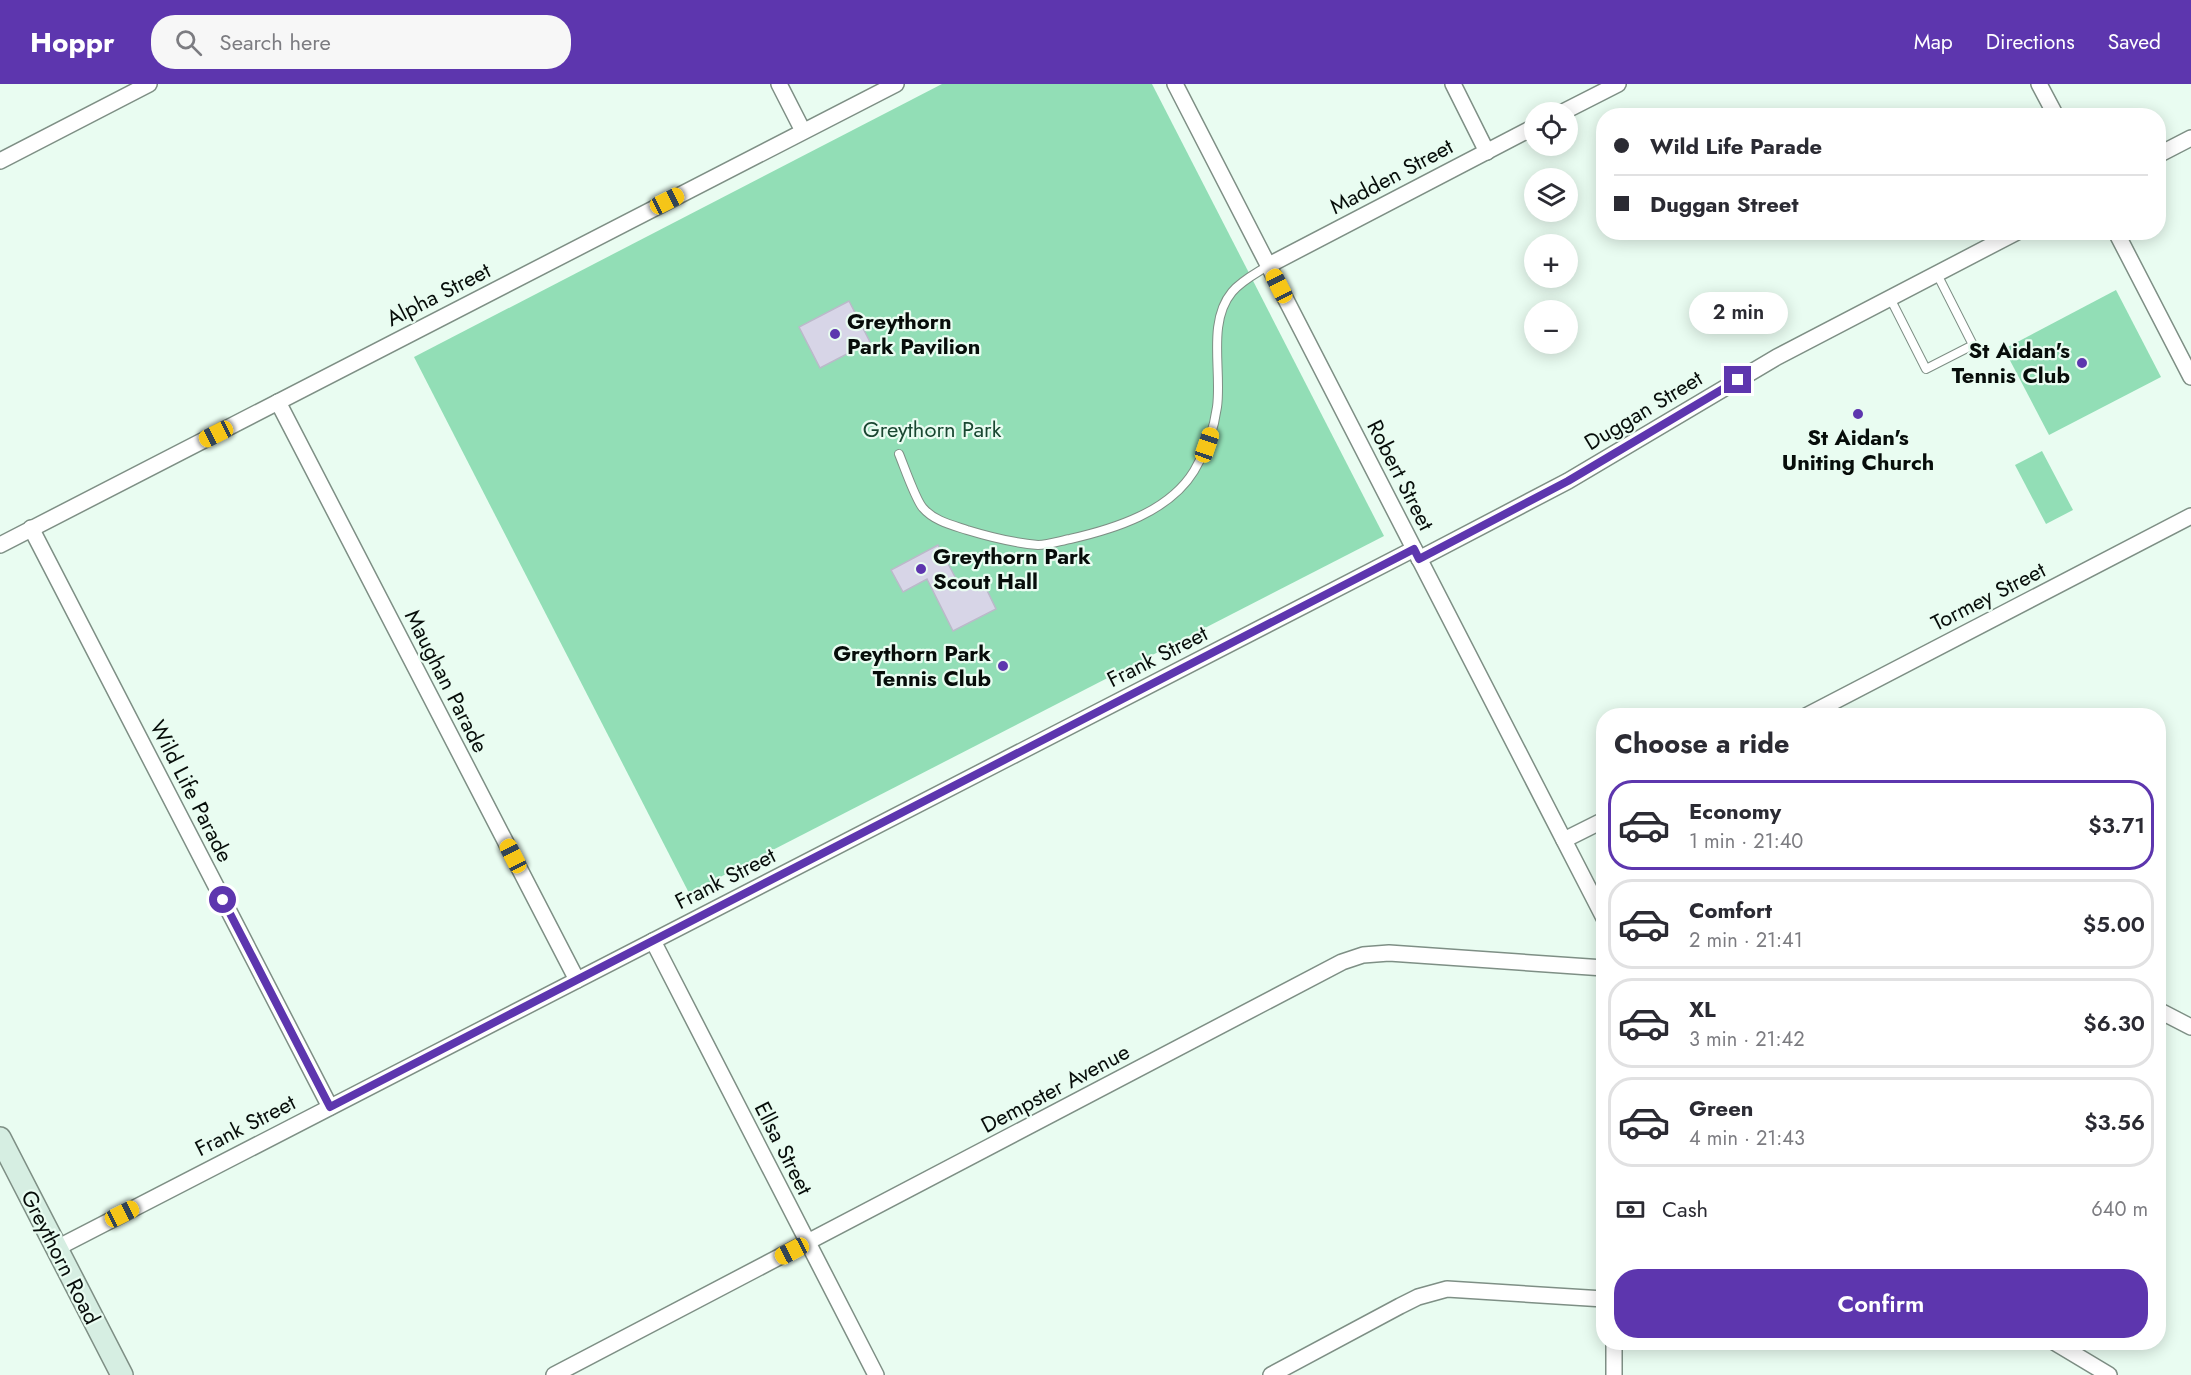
<!DOCTYPE html>
<meta charset="utf-8">
<style>
body{margin:0;font-family:Jost,sans-serif;background:#f7f7f7;color:#2b2b33;height:100vh;display:flex;flex-direction:column;font-size:22px;white-space:nowrap}
*{box-sizing:border-box;margin:0}
p{font-size:20px;color:#7c7c81}
.icon{flex:none;width:33px;height:33px;fill:none;stroke:currentColor;stroke-width:2;stroke-linecap:round;stroke-linejoin:round}
.map{position:relative;flex:1;overflow:hidden}
.side{position:absolute;left:1596px;top:624px;width:570px;height:642px;display:flex;flex-direction:column;background:#fff;border-radius:24px;box-shadow:0 3px 15px #0003}
.side>*{flex:none}
.hud{position:absolute;left:1596px;top:24px;width:570px;height:132px;border-radius:24px;box-shadow:0 3px 15px #0003;display:grid;align-content:center;height:132px;padding:0 18px;background:#fff}
.buttons{position:absolute;left:1524px;top:18px;display:grid;gap:12px}
.buttons a{display:grid;place-items:center;width:54px;height:54px;border-radius:50%;background:#fff;box-shadow:0 3px 15px #0003;font-size:30px}
.end{position:absolute;width:27px;height:27px;margin:-14px;border:8px solid #5d36ae;background:#fff;box-shadow:0 0 0 3px #fff}
.from{border-radius:50%}
.bubble{position:absolute;height:42px;border-radius:21px;background:#fff;box-shadow:0 3px 15px #0003;font-size:20px;font-weight:600;line-height:42px;text-align:center}
.car{position:absolute;width:18px;height:36px;margin:-18px -9px;border-radius:8px;box-shadow:0 0 4px 2px #0007;background:linear-gradient(#f5c518 24%,#345 0 40%,#f5c518 0 76%,#345 0 86%,#f5c518 0)}
.hud b{display:flex;align-items:center;gap:21px;height:57px;font-size:22px}
.hud b+b{border-top:2px solid #e1e1e2}
.hud i{width:15px;height:15px;background:#2b2b33}
ul{padding:0;list-style:none}
li{display:flex;align-items:center;gap:18px;height:90px;margin:0 12px 9px;padding:0 6px;border:3px solid #e1e1e2;border-radius:24px}
li div{flex:1}
li b{display:block;font-size:22px}
li em{font-style:normal;font-weight:600}
li.active{border-color:#5d36ae}
li>.icon{width:54px;height:54px;stroke-width:1.5}
h2{padding:0 18px;font-size:27px;line-height:72px}
.pay{display:flex;align-items:center;gap:15px;height:66px;padding:0 18px;font-size:22px}
.pay p{margin-inline-start:auto}
.cta{display:flex;gap:12px;margin-top:auto;padding:12px 18px}
.cta a{flex:1;height:69px;border-radius:24px;background:#5d36ae;color:#fff;font-size:24px;font-weight:600;line-height:69px;text-align:center}
header{display:flex;align-items:center;gap:36px;box-sizing:border-box;height:84px;padding:0 30px;background:#5d36ae;color:#fff}
header strong{font-size:28px}
nav{display:flex;gap:33px;margin-inline-start:auto;font-size:21px}
.search{width:420px;height:54px;background:#f7f7f7;display:flex;align-items:center;gap:15px;box-sizing:border-box;padding:0 21px;border-radius:24px;color:#7c7c81;font-size:22px}
.map>svg:first-child{display:block}
.green{fill:#92deb6}
.building{fill:#d7d5e7;stroke:#bbb9ca;stroke-width:1.5}
.lines{fill:none;stroke-linecap:round;stroke-linejoin:round}
.service-casing{stroke:#7e8f85;stroke-width:10}
.minor-casing{stroke:#7e8f85;stroke-width:18}
.secondary-casing{stroke:#7e8f85;stroke-width:24}
.service{stroke:#fff;stroke-width:8}
.minor{stroke:#fff;stroke-width:15}
.secondary{stroke:#d6eee2;stroke-width:21}
.route{stroke:#5d36ae;stroke-width:8}
.poi-dot{fill:#5d36ae;stroke:#e9fcf1;stroke-width:2}
.labels{text-anchor:middle;dominant-baseline:central;stroke-width:4.5;stroke-linejoin:round;paint-order:stroke}
.street-label{font-size:22px;fill:#070d0a;stroke:#e9fcf1}
.poi-label{font-size:22px;font-weight:bold;fill:#070d0a;stroke:#e9fcf1;text-anchor:start}
.park-label{font-size:22px;fill:#194731;stroke:#e9fcf1}
</style>
<header>
<strong>Hoppr</strong>
<div class="search"><svg class="icon" aria-label="search" viewBox="0 0 24 24"><circle cx="10" cy="10" r="6"/><path d="M15 15l6 6"/></svg>Search here</div>
<nav><a>Map</a><a>Directions</a><a>Saved</a></nav>
</header>
<div class="map">
<svg width="2191" height="1291" viewBox="0 0 2191 1291">
<rect width="100%" height="100%" fill="#e9fcf1"/>
<g class="green">
<path d="M942,0H1152L1384,452L689,809L414,273Z"/>
<path d="M2116,206L2161,293L2049,351L2004,265Z"/>
<path d="M2042,367L2073,426L2046,440L2015,381Z"/>
</g>
<g class="building">
<path d="M849,217L870,258L820,284L799,243Z"/>
<path d="M938,461L961,504L981,494L996,525L953,547L927,495L903,508L891,486Z"/>
</g>
<g class="lines">
<defs>
<g id="service">
<path d="M1890,214L1926,285L1973,261L1937,190"/>
<path d="M899,370C904,382 916,417 923,424C934,437 952,441 967,446C990,453 1014,459 1038,461C1048,461 1060,457 1070,455C1114,445 1169,428 1194,387C1206,367 1214,346 1217,323C1222,287 1207,238 1232,208C1242,196 1257,189 1269,181"/>
</g>
<g id="minor">
<path d="M779,0L803,47"/>
<path d="M1175,0L1604,834"/>
<path d="M1453,0L1487,68"/>
<path d="M2039,0L2056,32"/>
<path d="M1563,28L1618,0"/>
<path d="M2158,71L2191,54"/>
<path d="M0,77L149,0"/>
<path d="M2116,148L2191,293"/>
<path d="M1269,181L1534,43"/>
<path d="M278,318L577,896"/>
<path d="M31,444L330,1023"/>
<path d="M0,461L896,0"/>
<path d="M1419,475L1568,397L1777,273L2017,148"/>
<path d="M1806,632L2191,432"/>
<path d="M1564,756L1604,736"/>
<path d="M653,857L876,1291"/>
<path d="M2158,926L2191,943"/>
<path d="M57,1164L1414,465"/>
<path d="M2054,1258L2109,1291"/>
<path d="M554,1291L1342,878L1363,871L1389,869L1604,884"/>
<path d="M1271,1291L1400,1222L1418,1213L1447,1205L1604,1215"/>
<path d="M1614,1291V1258"/>
</g>
<path id="secondary" d="M0,1054L122,1291"/>
</defs>
<use href="#service" class="service-casing"/>
<use href="#minor" class="minor-casing"/>
<use href="#secondary" class="secondary-casing"/>
<use href="#service" class="service"/>
<use href="#minor" class="minor"/>
<use href="#secondary" class="secondary"/>
</g>
<g class="lines">
<path class="route" d="M223,816L330,1023L1414,465L1419,475L1568,397L1738,296"/>
</g>
<g class="poi-dot">
<circle cx="835" cy="250" r="6"/>
<circle cx="2082" cy="279" r="6"/>
<circle cx="1858" cy="330" r="6"/>
<circle cx="921" cy="485" r="6"/>
<circle cx="1003" cy="582" r="6"/>
</g>
<g class="labels">
<g class="street-label">
<text transform="translate(1391 92) rotate(-28)">Madden Street</text>
<text transform="translate(438 210) rotate(-27)">Alpha Street</text>
<text transform="translate(1643 326) rotate(-31)">Duggan Street</text>
<text transform="translate(1401 391) rotate(63)">Robert Street</text>
<text transform="translate(1988 512) rotate(-27)">Tormey Street</text>
<text transform="translate(1157 572) rotate(-27)">Frank Street</text>
<text transform="translate(447 597) rotate(63)">Maughan Parade</text>
<text transform="translate(192 707) rotate(63)">Wild Life Parade</text>
<text transform="translate(725 794) rotate(-27)">Frank Street</text>
<text transform="translate(1055 1004) rotate(-28)">Dempster Avenue</text>
<text transform="translate(245 1041) rotate(-27)">Frank Street</text>
<text transform="translate(784 1064) rotate(63)">Ellsa Street</text>
<text transform="translate(61 1173) rotate(63)">Greythorn Road</text>
</g>
<g class="poi-label">
<text x="847" y="237">Greythorn<tspan x="847" dy="25">Park Pavilion</tspan></text>
<text x="2070" y="266" text-anchor="end">St Aidan's<tspan x="2070" dy="25">Tennis Club</tspan></text>
<text x="1858" y="353" text-anchor="middle">St Aidan's<tspan x="1858" dy="25">Uniting Church</tspan></text>
<text x="933" y="472">Greythorn Park<tspan x="933" dy="25">Scout Hall</tspan></text>
<text x="991" y="569" text-anchor="end">Greythorn Park<tspan x="991" dy="25">Tennis Club</tspan></text>
</g>
<g class="park-label">
<text x="932" y="345">Greythorn Park</text>
</g>
</g>
</svg>
<div class="buttons">
<a><svg class="icon" aria-label="locate" viewBox="0 0 24 24"><circle cx="12" cy="12" r="6"/><path d="M12 2v4M12 18v4M2 12h4M18 12h4"/></svg></a>
<a><svg class="icon" aria-label="layers" viewBox="0 0 24 24"><path d="M12 4l9 5-9 5-9-5zM3 14l9 5 9-5"/></svg></a>
<a>+</a>
<a>−</a>
</div>
<i class="end from" style="left:223px;top:816px"></i>
<i class="end" style="left:1738px;top:296px"></i>
<div class="bubble" style="left:1689px;top:208px;width:99px">2 min</div>
<i class="car" style="left:667px;top:117px;rotate:63deg"></i>
<i class="car" style="left:1279px;top:202px;rotate:333deg"></i>
<i class="car" style="left:216px;top:350px;rotate:243deg"></i>
<i class="car" style="left:1207px;top:361px;rotate:19deg"></i>
<i class="car" style="left:513px;top:772px;rotate:333deg"></i>
<i class="car" style="left:122px;top:1130px;rotate:63deg"></i>
<i class="car" style="left:792px;top:1167px;rotate:242deg"></i>
<div class="hud">
<b><i class="from"></i>Wild Life Parade</b>
<b><i></i>Duggan Street</b>
</div>
<section class="side">
<h2>Choose a ride</h2>
<ul>
<li class="active"><svg class="icon" aria-label="car" viewBox="0 0 24 24"><path d="M5 17H2v-5l4-1 3-4h7l3 4 3 1v5h-3M9 17h6M6 11h13"/><circle cx="7" cy="17" r="2"/><circle cx="17" cy="17" r="2"/></svg><div><b>Economy</b><p>1 min · 21:40</p></div><em>$3.71</em></li>
<li><svg class="icon" aria-label="car" viewBox="0 0 24 24"><path d="M5 17H2v-5l4-1 3-4h7l3 4 3 1v5h-3M9 17h6M6 11h13"/><circle cx="7" cy="17" r="2"/><circle cx="17" cy="17" r="2"/></svg><div><b>Comfort</b><p>2 min · 21:41</p></div><em>$5.00</em></li>
<li><svg class="icon" aria-label="car" viewBox="0 0 24 24"><path d="M5 17H2v-5l4-1 3-4h7l3 4 3 1v5h-3M9 17h6M6 11h13"/><circle cx="7" cy="17" r="2"/><circle cx="17" cy="17" r="2"/></svg><div><b>XL</b><p>3 min · 21:42</p></div><em>$6.30</em></li>
<li><svg class="icon" aria-label="car" viewBox="0 0 24 24"><path d="M5 17H2v-5l4-1 3-4h7l3 4 3 1v5h-3M9 17h6M6 11h13"/><circle cx="7" cy="17" r="2"/><circle cx="17" cy="17" r="2"/></svg><div><b>Green</b><p>4 min · 21:43</p></div><em>$3.56</em></li>
</ul>
<div class="pay"><svg class="icon" aria-label="cash" viewBox="0 0 24 24"><path d="M3 7h18v10H3z"/><circle cx="12" cy="12" r="2"/></svg>Cash<p>640 m</p></div>
<div class="cta"><a>Confirm</a></div>
</section>
</div>
